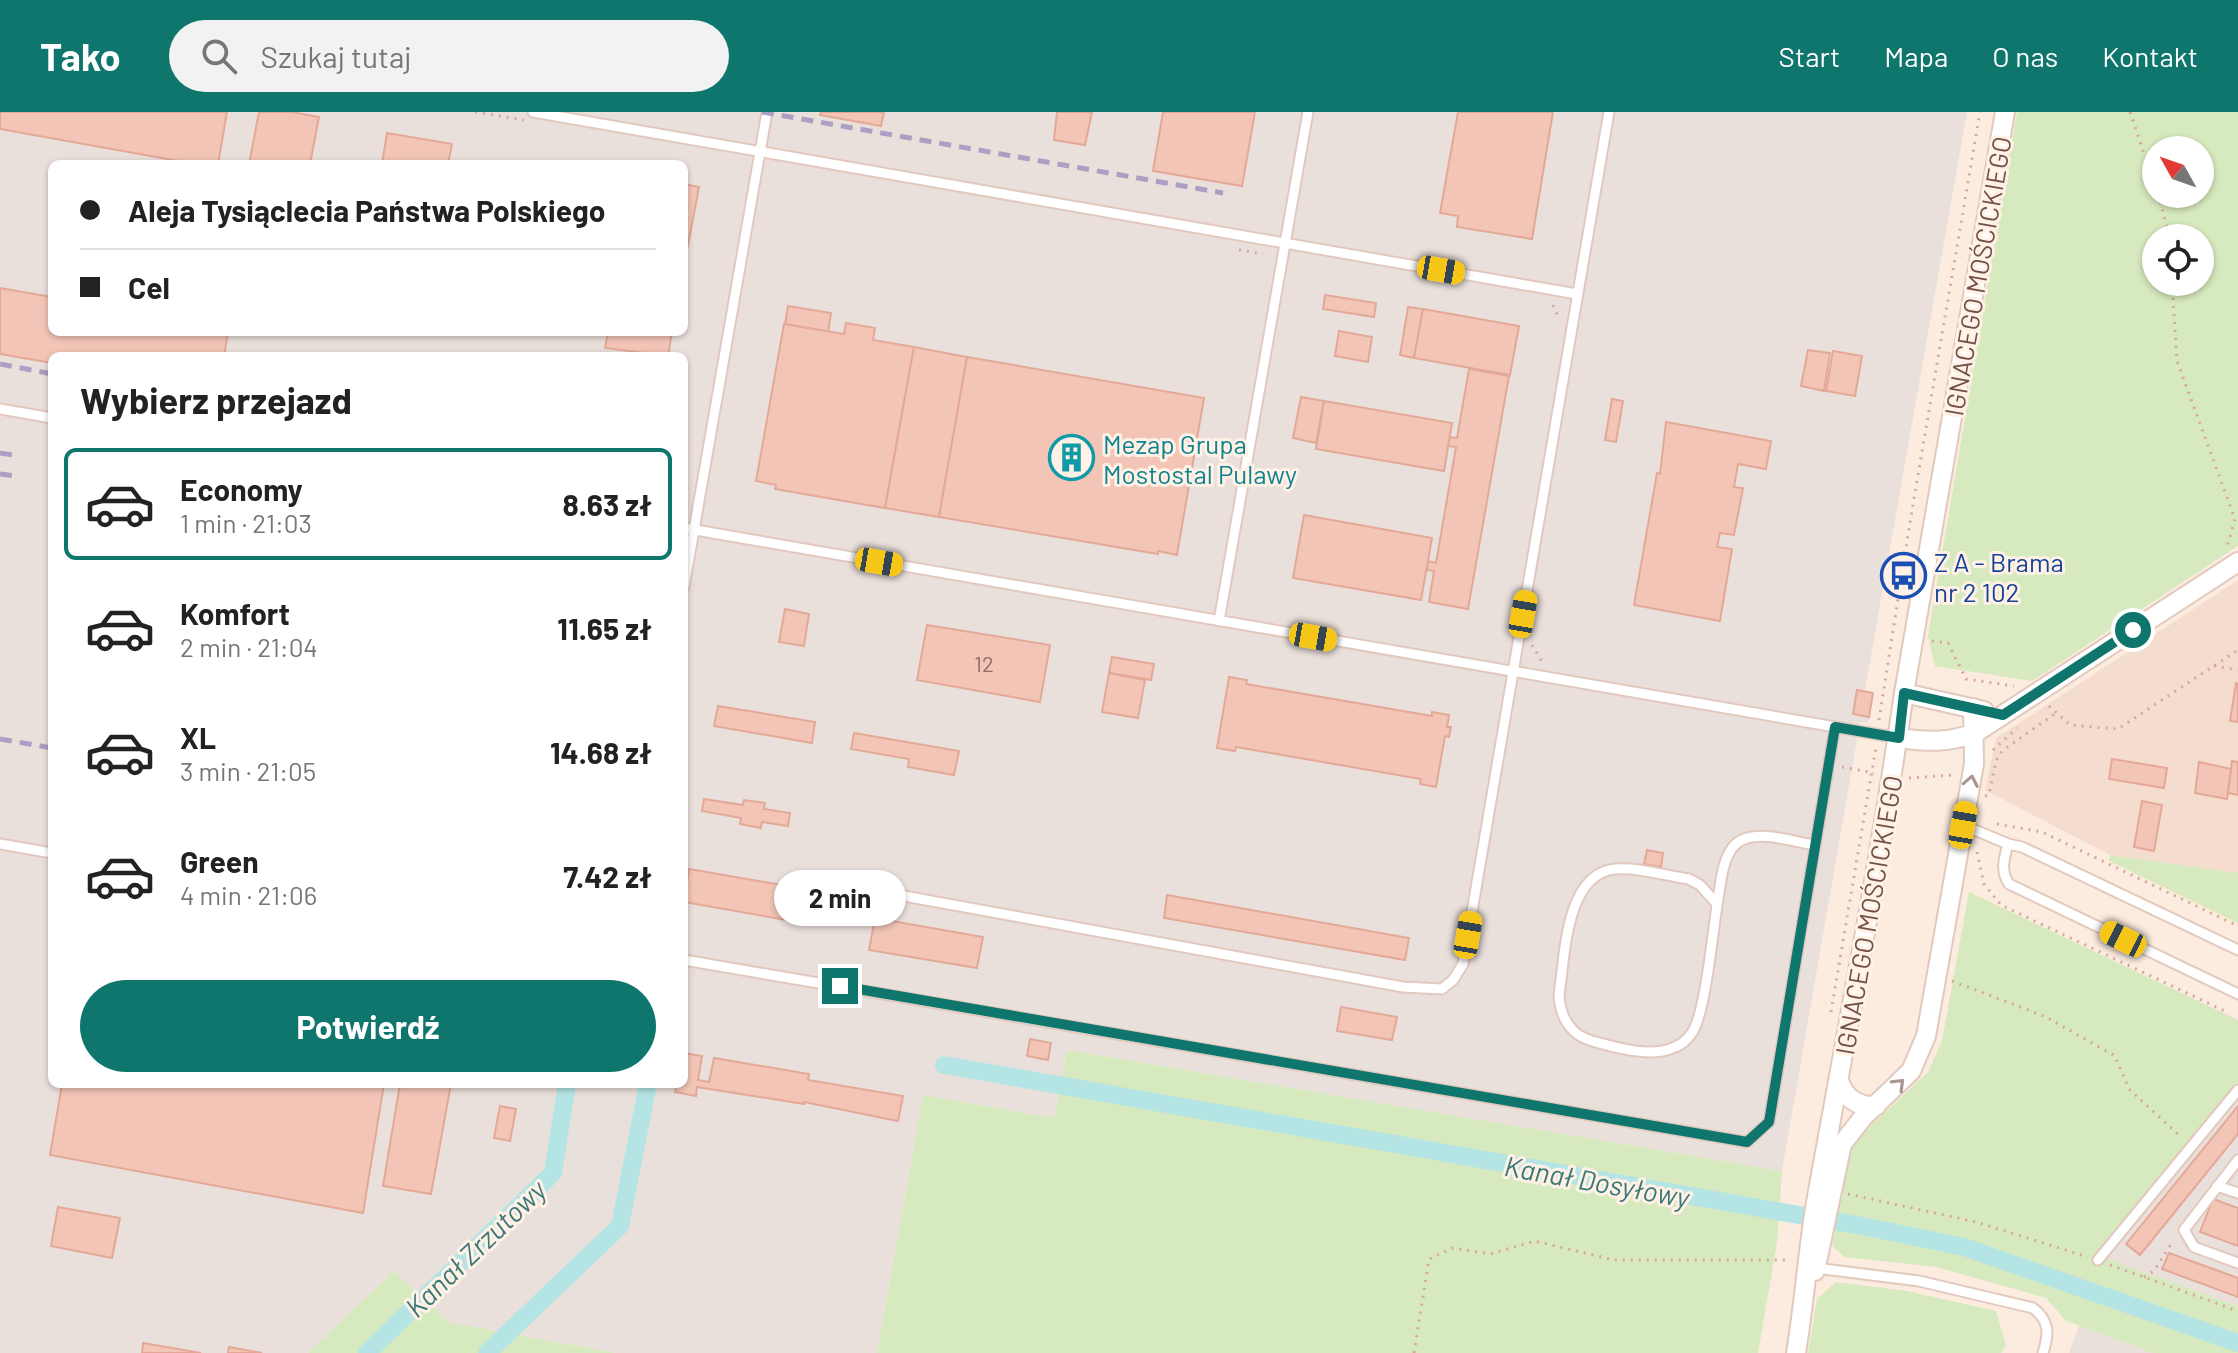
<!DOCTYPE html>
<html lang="pl">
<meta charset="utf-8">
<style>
body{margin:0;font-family:Barlow,sans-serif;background:#f2f2f2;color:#222;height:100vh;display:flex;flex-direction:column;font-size:30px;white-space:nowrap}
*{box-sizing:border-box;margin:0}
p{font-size:26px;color:#767676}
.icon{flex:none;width:44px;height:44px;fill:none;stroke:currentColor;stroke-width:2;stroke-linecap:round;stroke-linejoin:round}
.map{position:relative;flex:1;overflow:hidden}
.side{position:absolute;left:48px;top:240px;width:640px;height:736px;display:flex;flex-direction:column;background:#fff;border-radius:12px;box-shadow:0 2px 6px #0004}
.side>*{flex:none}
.hud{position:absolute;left:48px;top:48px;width:640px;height:176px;border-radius:12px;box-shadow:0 2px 6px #0004;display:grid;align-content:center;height:176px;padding:0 32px;background:#fff}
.needle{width:52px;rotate:310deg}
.fabs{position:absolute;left:2142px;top:24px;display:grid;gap:16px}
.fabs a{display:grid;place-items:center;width:72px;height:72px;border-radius:50%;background:#fff;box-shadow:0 2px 6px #0004;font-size:40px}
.end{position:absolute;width:36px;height:36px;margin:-18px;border:10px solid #0f766e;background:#fff;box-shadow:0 0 0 4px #fff}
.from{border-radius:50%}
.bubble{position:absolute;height:56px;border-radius:28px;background:#fff;box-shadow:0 2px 6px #0004;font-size:26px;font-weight:700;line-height:56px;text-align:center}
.car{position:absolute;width:24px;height:48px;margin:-24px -12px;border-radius:10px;box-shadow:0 0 6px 2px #0007;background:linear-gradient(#f5c518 24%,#345 0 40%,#f5c518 0 76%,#345 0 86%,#f5c518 0)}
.hud b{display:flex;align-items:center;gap:28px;height:76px;font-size:30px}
.hud b+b{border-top:2px solid #e0e0e0}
.hud i{width:20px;height:20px;background:#222}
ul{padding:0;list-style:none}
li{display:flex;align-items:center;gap:24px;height:112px;margin:0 16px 12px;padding:0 16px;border:4px solid transparent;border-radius:12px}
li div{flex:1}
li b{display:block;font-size:30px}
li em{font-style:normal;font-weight:700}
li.selected{border-color:#0f766e}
li>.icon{width:72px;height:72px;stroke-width:1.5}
h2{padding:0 32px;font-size:36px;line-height:96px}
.cta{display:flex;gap:16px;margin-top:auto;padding:16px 32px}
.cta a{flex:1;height:92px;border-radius:48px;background:#0f766e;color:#fff;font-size:32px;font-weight:700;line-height:92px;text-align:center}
header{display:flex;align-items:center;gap:48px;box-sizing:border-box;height:112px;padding:0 40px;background:#0f766e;color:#fff}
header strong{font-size:38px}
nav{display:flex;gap:44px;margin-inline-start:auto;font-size:28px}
.search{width:560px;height:72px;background:#f2f2f2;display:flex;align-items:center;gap:20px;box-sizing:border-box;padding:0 28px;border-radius:44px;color:#767676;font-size:30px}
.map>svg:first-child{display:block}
.residential{fill:#f4ddce}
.industrial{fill:#eae0db;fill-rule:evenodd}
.green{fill:#d7e9be;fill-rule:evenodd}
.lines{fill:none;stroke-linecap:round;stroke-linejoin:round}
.canal{stroke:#b4e5e4;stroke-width:18}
.building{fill:#f2c5b7;stroke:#e4a897;stroke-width:2}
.lane-casing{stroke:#e2c9be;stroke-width:13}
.street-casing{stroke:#e2c9be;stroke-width:22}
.path{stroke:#d6a89a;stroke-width:3;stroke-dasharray:2 6;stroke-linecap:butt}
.lane{stroke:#fff;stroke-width:9}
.street{stroke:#fff;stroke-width:18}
.rail{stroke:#ad9fc4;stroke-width:5;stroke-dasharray:12 8;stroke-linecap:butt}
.oneway{stroke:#aa9691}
.route{stroke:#0f766e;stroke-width:10}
.labels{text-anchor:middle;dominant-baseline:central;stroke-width:6;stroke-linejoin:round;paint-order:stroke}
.number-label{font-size:22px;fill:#926d63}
.street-label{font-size:26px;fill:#725047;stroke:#fff1e5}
.culture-label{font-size:26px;fill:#0d838f;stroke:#fff1e5;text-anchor:start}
.transit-label{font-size:26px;fill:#164399;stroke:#fff1e5;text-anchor:start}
.water-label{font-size:28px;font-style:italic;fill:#3b7878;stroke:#fff1e5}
</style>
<header>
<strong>Tako</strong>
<div class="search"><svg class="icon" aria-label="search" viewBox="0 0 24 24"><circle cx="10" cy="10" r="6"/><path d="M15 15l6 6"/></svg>Szukaj tutaj</div>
<nav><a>Start</a><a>Mapa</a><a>O nas</a><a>Kontakt</a></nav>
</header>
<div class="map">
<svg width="2238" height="1241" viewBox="0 0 2238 1241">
<rect width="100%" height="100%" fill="#fcecdf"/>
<path class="residential" d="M2238,468V761L2110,743L1985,678L1996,626Z"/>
<g class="industrial">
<path d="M0,0H1967L1865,578L1874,581L1868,611L1860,610L1782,1059L1067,938L1054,1006L923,983L877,1241H616L448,1210L394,1159L308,1241H0ZM52,52H684V220H52ZM52,244H684V972H52Z"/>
<path d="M2238,970V1194L2096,1144Z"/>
<path d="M2079,1214L2153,1241H2069Z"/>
</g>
<g class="green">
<path d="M2017,0H2238V434L2032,569L1935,554L1928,524ZM2156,38H2200V82H2156ZM2200,126V170H2156V126Z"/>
<path d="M2110,743L2238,761V811L2109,749Z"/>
<path d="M1969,780L2238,908V970L2096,1143L2238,1194V1241H2153L2066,1209L2046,1186L1936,1155L1845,1145L1832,1134L1844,1075L1843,1052L1854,1029L1928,960L1942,929Z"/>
<path d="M1067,938L1782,1059L1777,1131L1758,1241H877L923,983L1054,1006Z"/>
<path d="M394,1159L448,1210L616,1241H308Z"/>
<path d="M1836,1170L1907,1179L1996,1199L2006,1233L2001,1241H1808L1817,1187Z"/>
</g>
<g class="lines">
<g class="canal">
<path d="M944,953L1862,1114L1964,1135L2238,1231"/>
<path d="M367,1241L553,1061L567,972"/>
<path d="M487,1241L620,1114L648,972"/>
</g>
</g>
<g class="building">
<path d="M0,0H227L218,52H195L0,17Z"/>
<path d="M259,0H292L319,5L310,52H249Z"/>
<path d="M821,0H884L881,14L820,3Z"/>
<path d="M1057,0H1092L1085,33L1054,28Z"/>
<path d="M1163,0H1255L1242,74L1153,59Z"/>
<path d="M1458,0H1553L1532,127L1457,115L1458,104L1440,101Z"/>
<path d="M387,21L452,32L448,52H382Z"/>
<path d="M684,72L699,75L684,154Z"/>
<path d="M0,176L52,185V220H228L224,244H52V251L0,242Z"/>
<path d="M1325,183L1376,191L1374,205L1323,197Z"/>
<path d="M788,194L831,201L828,220L785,212Z"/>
<path d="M1408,195L1423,197L1414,246L1400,243Z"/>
<path d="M1423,197L1519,214L1510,263L1414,246Z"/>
<path d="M846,211L875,216L873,228L914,235L885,396L775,377L776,373L756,369L784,212L844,222Z"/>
<path d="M1339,219L1372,225L1368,250L1335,244Z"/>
<path d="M608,220H672L668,244L605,236Z"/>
<path d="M914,235L967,245L939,405L885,396Z"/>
<path d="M1808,238L1830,241L1824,279L1801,274Z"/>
<path d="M1833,239L1862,244L1855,284L1826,279Z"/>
<path d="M967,245L1204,286L1177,443L1158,439V442L939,405Z"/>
<path d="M1469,257L1509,264L1468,497L1429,490L1434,459L1427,458L1428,449L1436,451L1456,335L1448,334L1450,325L1457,326Z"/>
<path d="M1301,285L1324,289L1316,331L1293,326Z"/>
<path d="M1612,287L1623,289L1616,330L1605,328Z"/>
<path d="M1324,289L1452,311L1444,359L1316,337Z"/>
<path d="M1666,310L1771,329L1766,357L1738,352L1734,375L1743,376L1734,423L1720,421L1717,435L1732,437L1720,509L1634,493L1657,361L1660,362Z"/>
<path d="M1304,403L1432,426L1421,488L1293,466Z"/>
<path d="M785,497L809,502L804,534L779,530Z"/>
<path d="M927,513L1050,533L1040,590L917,568Z"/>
<path d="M1112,545L1154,552L1151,568L1109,561Z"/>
<path d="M1109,561L1145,568L1138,606L1102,600Z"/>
<path d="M1229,565L1247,568L1246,572L1432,604V600L1449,603L1447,615H1451L1449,625L1445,624L1436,675L1420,672L1421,667L1236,635L1235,639L1217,636Z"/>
<path d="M2236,571L2238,572V610L2230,609Z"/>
<path d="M1857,578L1873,581L1869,605L1853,602Z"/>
<path d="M718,594L815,610L812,631L714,614Z"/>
<path d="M854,621L959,639L954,663L908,655L909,647L851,637Z"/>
<path d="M2112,647L2167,656L2164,676L2109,667Z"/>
<path d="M2232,649L2238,650V683L2228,681Z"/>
<path d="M2199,650L2231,657L2227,687L2195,681Z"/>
<path d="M704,687L743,693L744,688L765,691L764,697L790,701L788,714L762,710L761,716L740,712L741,706L702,699Z"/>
<path d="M2142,689L2162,693L2154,739L2134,735Z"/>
<path d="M1647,738L1663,741L1661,755L1644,752Z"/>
<path d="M689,757L799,776L795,797L811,800L809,812L684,790Z"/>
<path d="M1167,783L1409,826L1405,848L1164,806Z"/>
<path d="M875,806L983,825L977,856L869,838Z"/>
<path d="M1341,895L1397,905L1392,928L1337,919Z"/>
<path d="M1030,927L1051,931L1048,948L1027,944Z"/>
<path d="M684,941L702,944L698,968L709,970L714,946L809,962L808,968L903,984L898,1009L804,990V992L697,975L696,984L675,980L677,972H684Z"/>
<path d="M62,972H384L363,1101L50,1043Z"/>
<path d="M400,972H451L431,1082L383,1074Z"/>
<path d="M500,994L516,997L510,1029L494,1026Z"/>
<path d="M2238,994V1022L2140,1143L2126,1132Z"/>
<path d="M2213,1087L2238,1096V1134L2200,1120Z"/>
<path d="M58,1095L120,1106L112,1146L51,1134Z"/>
<path d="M2169,1141L2238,1166V1185L2162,1157Z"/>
<path d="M143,1231L201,1241H142Z"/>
<path d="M229,1235L262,1241H228Z"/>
</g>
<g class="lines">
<defs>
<g id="lane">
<path d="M533,0L1577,182"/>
<path d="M0,297L52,306"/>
<path d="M684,416L1899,626"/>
<path d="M684,475L767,0"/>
<path d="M1219,509L1308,0"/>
<path d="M1963,713L2008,732L2022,735L2238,838"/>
<path d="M0,732L52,741"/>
<path d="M2008,732C2004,747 2000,758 2009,772L2238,882"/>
<path d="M904,784L1403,875L1442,877L1453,868L1463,852L1609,0"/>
<path d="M1717,792L1700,773L1689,767C1665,764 1639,755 1615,757C1565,762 1565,845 1559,883C1560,904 1570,923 1592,929C1614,935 1647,945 1670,937C1680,934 1688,928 1693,919C1706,897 1713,816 1718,787C1721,770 1722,749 1733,735C1750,714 1793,730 1815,733"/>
<path d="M684,848L1747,1030L1769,1010L1835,615"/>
<path d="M2238,1048L2184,1118L2194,1135L2238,1151"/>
<path d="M2217,1074L2238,1081"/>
<path d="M2098,1148L2238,978"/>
<path d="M1816,1156L1919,1169L2033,1196C2050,1209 2049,1222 2043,1241"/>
</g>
<g id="street">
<path d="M1904,581L1984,599"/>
<path d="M1899,626C1927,630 1948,631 1975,621L2238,450"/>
<path d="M1839,969C1845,986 1857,995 1876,994"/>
<path d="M1815,1159L1842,1032L1864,1004L1911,959L1926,924L1974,652L1973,596"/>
<path d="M1796,1241C1805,1187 1808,1133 1818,1079C1848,913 1880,748 1904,581L2005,0"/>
</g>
</defs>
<use href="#lane" class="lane-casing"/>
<use href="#street" class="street-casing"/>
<g class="path">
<path d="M475,0L524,8"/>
<path d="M2130,0L2156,77"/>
<path d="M2158,82L2170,126"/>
<path d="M1239,138L1263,142"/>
<path d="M2172,170L2177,249L2235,407L2227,435"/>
<path d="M1553,193L1559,207"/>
<path d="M1932,529L1948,531L1966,567L2014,574"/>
<path d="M1532,533L1544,553"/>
<path d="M2214,554L2238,558"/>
<path d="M2049,594L2070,613L2118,617L2238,538"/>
<path d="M1879,608L1911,404L1980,0"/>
<path d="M1993,638L2017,616"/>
<path d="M1842,655L1874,661"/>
<path d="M1909,666L1953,663"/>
<path d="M1985,684L1989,683L1996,649L2002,639L2056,601"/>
<path d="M1997,712L2042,720L2238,814"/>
<path d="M1977,740L1984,772L2001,793L2229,901"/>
<path d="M1952,869L2044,904L2115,944L2129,977L2182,1026"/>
<path d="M1831,900L1876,635"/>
<path d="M1848,1082L1976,1110L2088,1145"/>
<path d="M2110,1153L2238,1199"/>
<path d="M2144,1165L2154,1159L2173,1129"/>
<path d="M1414,1241L1429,1147L1453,1136L1490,1142L1535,1129L1614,1148H1791"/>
</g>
<use href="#lane" class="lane"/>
<use href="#street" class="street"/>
<g class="rail">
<path d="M762,0L1223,81"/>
<path d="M0,252L52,262"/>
<path d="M0,341L19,344"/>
<path d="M0,362L15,364"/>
<path d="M0,627L52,636"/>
</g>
</g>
<defs><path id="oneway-chevron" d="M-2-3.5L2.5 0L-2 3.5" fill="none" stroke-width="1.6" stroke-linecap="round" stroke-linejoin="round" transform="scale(2)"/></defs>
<g class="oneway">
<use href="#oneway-chevron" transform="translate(1971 669) rotate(-79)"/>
<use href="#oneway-chevron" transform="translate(1899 972) rotate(-45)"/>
</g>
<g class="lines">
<path class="route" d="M840,874L1747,1030L1769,1010L1835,615L1899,626L1904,581L2003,603L2133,518"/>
</g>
<defs>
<symbol id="building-ring" viewBox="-11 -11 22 22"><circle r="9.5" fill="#fff1e5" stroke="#0f9aa8" stroke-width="1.5"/><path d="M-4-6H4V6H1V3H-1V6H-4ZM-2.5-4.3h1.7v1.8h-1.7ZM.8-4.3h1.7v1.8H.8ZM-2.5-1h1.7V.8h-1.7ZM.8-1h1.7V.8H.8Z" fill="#0f9aa8"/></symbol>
<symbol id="bus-ring" viewBox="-11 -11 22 22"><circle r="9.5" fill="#fff1e5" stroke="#1a4fb4" stroke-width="1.5"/><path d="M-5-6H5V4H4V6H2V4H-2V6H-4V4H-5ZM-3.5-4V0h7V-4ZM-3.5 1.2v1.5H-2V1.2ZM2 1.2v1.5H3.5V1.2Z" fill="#1a4fb4"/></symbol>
</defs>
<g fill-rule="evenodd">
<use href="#building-ring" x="1046" y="320" width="51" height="51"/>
<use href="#bus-ring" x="1878" y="438" width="51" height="51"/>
</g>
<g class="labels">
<g class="number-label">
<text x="984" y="551">12</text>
</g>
<g class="street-label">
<text transform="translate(1977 164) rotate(-80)">IGNACEGO MOŚCICKIEGO</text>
<text transform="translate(1868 803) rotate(-80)">IGNACEGO MOŚCICKIEGO</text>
</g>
<g class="culture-label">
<text x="1103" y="331">Mezap Grupa<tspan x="1103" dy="30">Mostostal Pulawy</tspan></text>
</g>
<g class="transit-label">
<text x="1934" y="449">Z A - Brama<tspan x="1934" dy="30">nr 2 102</tspan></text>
</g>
<g class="water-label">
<text transform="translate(1597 1069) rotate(10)">Kanał Dosyłowy</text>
<text transform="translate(475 1136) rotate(-44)">Kanał Zrzutowy</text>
</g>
</g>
</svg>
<div class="fabs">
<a><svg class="needle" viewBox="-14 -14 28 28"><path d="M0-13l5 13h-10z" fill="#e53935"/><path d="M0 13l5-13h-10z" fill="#767676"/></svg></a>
<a><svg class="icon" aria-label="locate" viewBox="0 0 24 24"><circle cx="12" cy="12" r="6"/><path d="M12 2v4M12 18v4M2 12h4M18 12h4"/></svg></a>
</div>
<i class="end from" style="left:2133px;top:518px"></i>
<i class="end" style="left:840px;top:874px"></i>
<div class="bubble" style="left:774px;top:758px;width:132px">2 min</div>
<i class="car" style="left:1441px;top:158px;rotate:100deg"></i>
<i class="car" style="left:879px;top:450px;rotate:100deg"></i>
<i class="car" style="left:1523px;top:502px;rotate:10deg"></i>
<i class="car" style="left:1313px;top:525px;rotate:100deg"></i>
<i class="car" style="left:1963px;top:713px;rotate:10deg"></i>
<i class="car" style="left:1468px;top:823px;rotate:10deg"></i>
<i class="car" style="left:2123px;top:827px;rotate:296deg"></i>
<div class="hud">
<b><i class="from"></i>Aleja Tysiąclecia Państwa Polskiego</b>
<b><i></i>Cel</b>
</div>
<section class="side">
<h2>Wybierz przejazd</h2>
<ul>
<li class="selected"><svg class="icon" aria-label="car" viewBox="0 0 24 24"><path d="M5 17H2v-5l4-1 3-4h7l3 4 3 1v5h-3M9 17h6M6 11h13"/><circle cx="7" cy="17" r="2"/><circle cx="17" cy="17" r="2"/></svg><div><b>Economy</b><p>1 min · 21:03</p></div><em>8.63 zł</em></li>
<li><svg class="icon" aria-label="car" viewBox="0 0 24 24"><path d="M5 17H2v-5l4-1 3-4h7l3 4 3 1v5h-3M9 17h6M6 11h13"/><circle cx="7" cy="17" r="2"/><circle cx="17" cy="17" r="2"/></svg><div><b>Komfort</b><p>2 min · 21:04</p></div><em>11.65 zł</em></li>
<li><svg class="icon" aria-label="car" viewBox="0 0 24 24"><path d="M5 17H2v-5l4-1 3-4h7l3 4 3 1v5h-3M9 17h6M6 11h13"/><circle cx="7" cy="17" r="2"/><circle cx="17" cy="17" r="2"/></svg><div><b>XL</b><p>3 min · 21:05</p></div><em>14.68 zł</em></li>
<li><svg class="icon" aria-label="car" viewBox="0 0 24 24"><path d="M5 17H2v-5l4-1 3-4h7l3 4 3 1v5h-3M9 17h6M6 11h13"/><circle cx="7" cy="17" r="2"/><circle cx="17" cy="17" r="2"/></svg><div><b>Green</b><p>4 min · 21:06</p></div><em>7.42 zł</em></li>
</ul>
<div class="cta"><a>Potwierdź</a></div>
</section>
</div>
